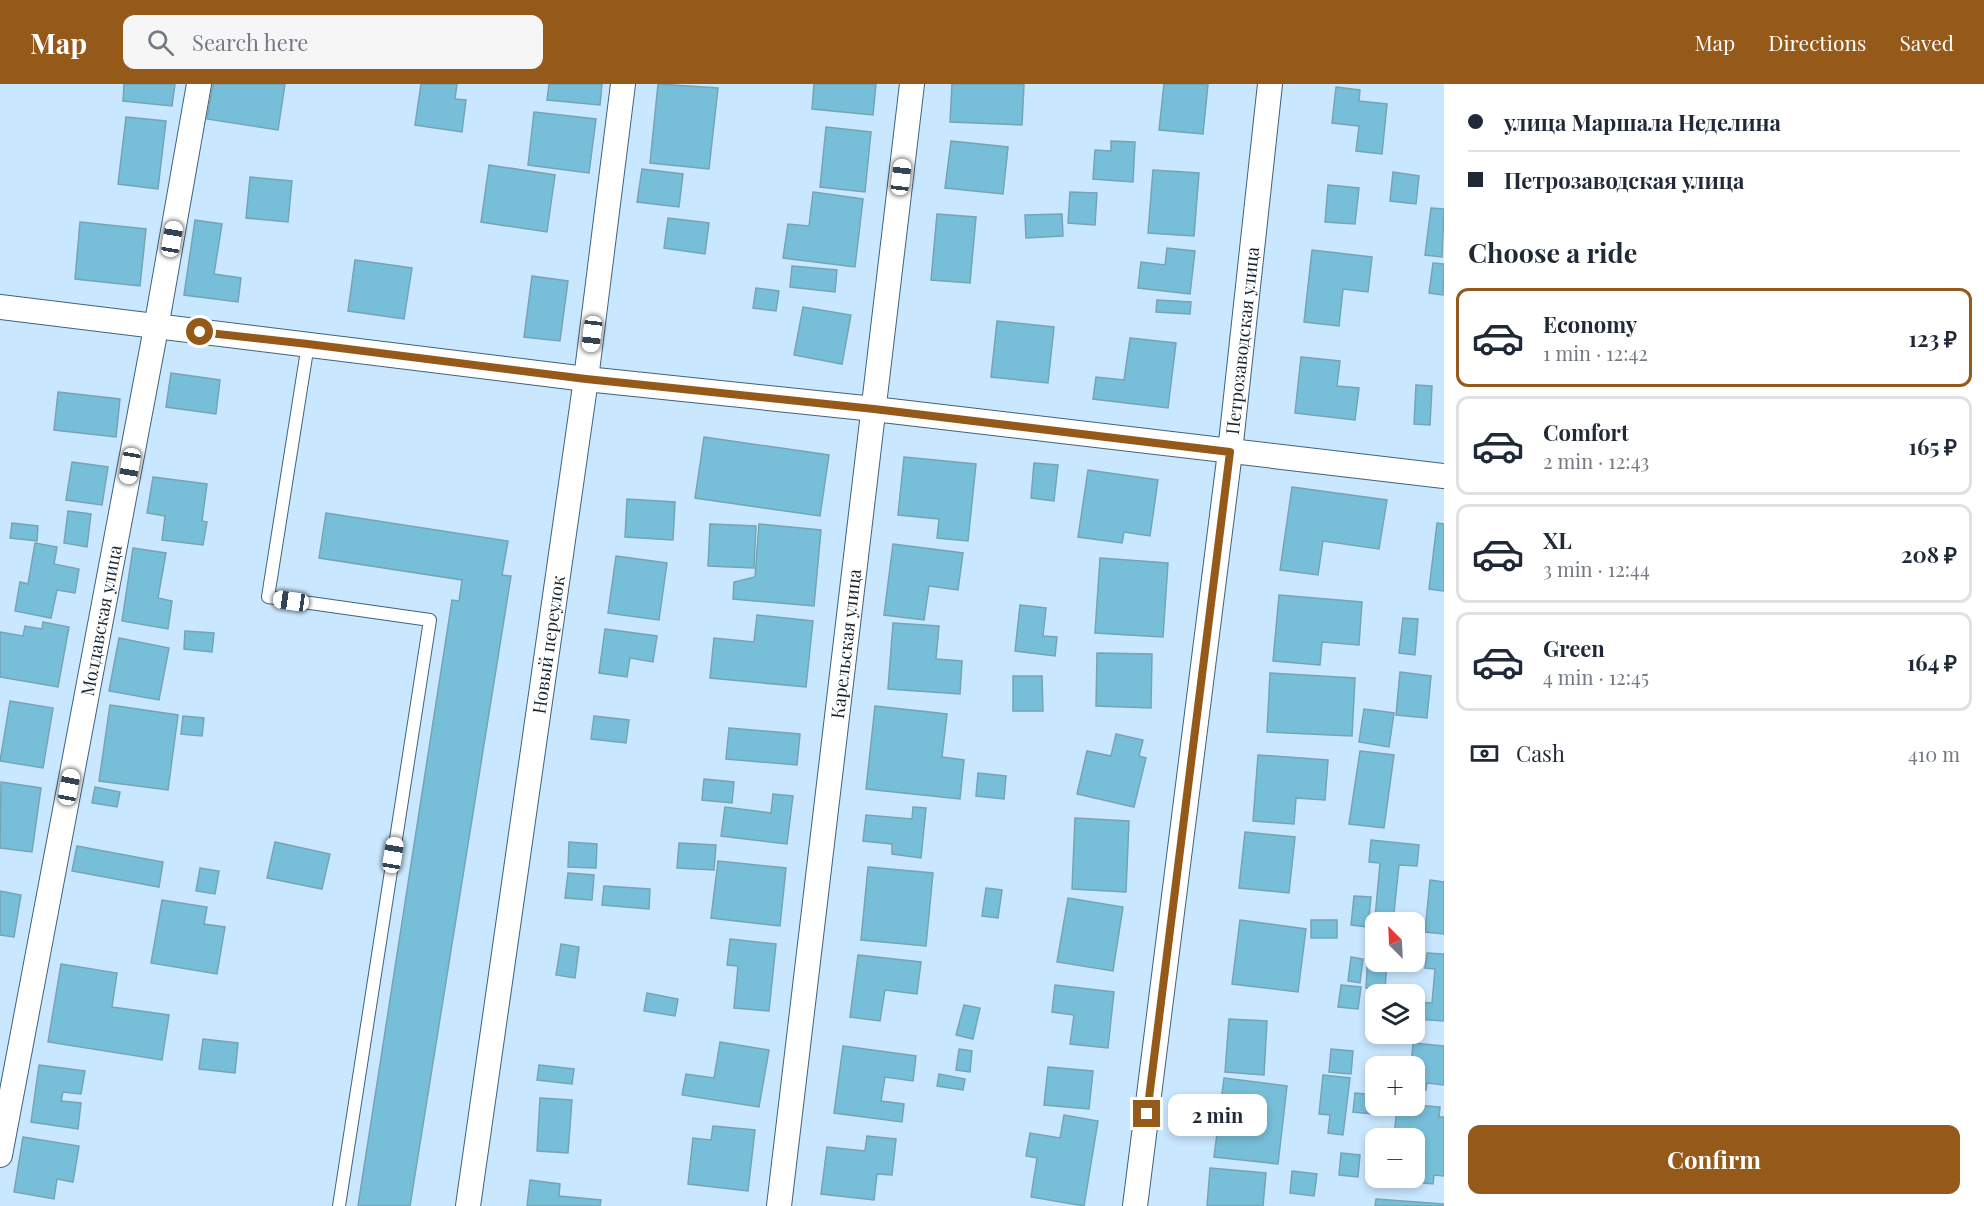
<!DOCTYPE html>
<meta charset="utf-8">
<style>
body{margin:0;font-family:"Playfair Display",serif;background:#f6f6f7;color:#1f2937;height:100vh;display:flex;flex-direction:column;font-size:22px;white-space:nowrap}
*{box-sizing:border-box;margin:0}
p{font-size:20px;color:#747a83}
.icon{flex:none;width:33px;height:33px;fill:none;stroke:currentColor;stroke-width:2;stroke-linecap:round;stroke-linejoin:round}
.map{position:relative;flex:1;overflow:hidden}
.panel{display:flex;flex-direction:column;background:#fff;width:540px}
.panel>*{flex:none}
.hud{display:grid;align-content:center;height:132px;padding:0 24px;background:#fff}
.needle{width:39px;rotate:336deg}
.controls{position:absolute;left:1365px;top:828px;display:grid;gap:12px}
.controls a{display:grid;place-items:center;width:60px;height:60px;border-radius:12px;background:#fff;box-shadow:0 3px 9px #0003;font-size:30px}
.end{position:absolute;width:27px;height:27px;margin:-14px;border:8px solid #95591a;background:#fff;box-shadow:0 0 0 3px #fff}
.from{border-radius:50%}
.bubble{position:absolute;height:42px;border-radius:12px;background:#fff;box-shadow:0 3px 9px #0003;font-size:20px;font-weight:700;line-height:42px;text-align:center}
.car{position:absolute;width:18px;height:36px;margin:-18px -9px;border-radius:8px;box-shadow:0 0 4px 2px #0007;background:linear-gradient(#fff 24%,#345 0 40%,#fff 0 76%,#345 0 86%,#fff 0)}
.hud b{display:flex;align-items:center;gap:21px;height:57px;font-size:22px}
.hud b+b{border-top:2px solid #e0e1e3}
.hud i{width:15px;height:15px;background:#1f2937}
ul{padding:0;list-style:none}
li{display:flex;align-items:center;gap:18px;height:99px;margin:0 12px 9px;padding:0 12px;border:3px solid #e0e1e3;border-radius:12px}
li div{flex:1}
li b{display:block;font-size:22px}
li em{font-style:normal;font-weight:700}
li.selected{border-color:#95591a}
li>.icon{width:54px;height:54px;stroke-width:1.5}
h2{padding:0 24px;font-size:27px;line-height:72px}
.pay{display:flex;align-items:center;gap:15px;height:66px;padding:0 24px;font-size:22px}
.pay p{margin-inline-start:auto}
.button{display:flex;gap:12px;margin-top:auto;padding:12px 24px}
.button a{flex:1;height:69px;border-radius:12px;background:#95591a;color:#fff;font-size:24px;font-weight:700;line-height:69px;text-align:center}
header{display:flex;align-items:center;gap:36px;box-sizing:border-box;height:84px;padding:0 30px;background:#95591a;color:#fff}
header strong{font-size:28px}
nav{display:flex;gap:33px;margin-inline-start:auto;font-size:21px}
.search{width:420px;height:54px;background:#f6f6f7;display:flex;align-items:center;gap:15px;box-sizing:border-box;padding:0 21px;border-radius:12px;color:#747a83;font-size:22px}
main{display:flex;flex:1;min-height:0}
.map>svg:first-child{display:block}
.building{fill:#77bfd8;stroke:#75a4b5;stroke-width:1.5}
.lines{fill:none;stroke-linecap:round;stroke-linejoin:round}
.service-casing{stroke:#41627b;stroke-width:14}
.minor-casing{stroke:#41627b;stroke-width:26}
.service{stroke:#fff;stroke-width:12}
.minor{stroke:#fff;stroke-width:24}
.route{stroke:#95591a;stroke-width:8}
.labels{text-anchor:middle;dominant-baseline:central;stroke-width:4.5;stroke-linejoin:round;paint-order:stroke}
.street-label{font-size:18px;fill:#16242f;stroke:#e3f2fe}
</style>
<header>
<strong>Map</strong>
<div class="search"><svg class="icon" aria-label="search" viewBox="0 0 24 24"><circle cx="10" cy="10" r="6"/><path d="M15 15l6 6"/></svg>Search here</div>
<nav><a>Map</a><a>Directions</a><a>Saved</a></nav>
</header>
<main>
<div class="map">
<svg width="1444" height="1122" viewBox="0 0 1444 1122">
<rect width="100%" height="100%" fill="#c9e7fe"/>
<g class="building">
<path d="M124,0H175L172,22L123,17Z"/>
<path d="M213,0H285L278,46L207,35Z"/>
<path d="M421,0H457L455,15L466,16L462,48L415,41Z"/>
<path d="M549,0H602L600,21L547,16Z"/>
<path d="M658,0L718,4L709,85L650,79Z"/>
<path d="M814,0H876L873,31L812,25Z"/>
<path d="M952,0H1024L1022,41L950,38Z"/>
<path d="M1164,0H1208L1203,50L1159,46Z"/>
<path d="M1336,3L1360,6L1359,17L1387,20L1382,70L1356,67L1359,42L1332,39Z"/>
<path d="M534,28L596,35L589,89L528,81Z"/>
<path d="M126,33L166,37L158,105L118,100Z"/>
<path d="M826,43L871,48L865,108L820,103Z"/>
<path d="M951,57L1008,63L1003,110L945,104Z"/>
<path d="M1111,57L1135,58L1133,98L1093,95L1095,66L1111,67Z"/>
<path d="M489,81L555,91L547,148L481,138Z"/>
<path d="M642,85L683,90L679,123L637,118Z"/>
<path d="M1153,86L1199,89L1194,152L1148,149Z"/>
<path d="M1393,88L1419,92L1416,120L1390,117Z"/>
<path d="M250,93L292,97L288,138L246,134Z"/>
<path d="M1328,101L1359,104L1355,140L1325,138Z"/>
<path d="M813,108L863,115L855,183L783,174L788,140L809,142Z"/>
<path d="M1070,108L1097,109L1095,141L1068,139Z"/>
<path d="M1431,124L1444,125L1442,173L1425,171Z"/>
<path d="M937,130L976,133L970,199L931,196Z"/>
<path d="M1062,130L1063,152L1026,154L1025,131Z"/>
<path d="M668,134L709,139L705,170L664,164Z"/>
<path d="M195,136L222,140L214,190L241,194L238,218L184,211Z"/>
<path d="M80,138L146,145L140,202L75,195Z"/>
<path d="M1167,164L1195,167L1190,210L1138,204L1141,178L1165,181Z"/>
<path d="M1312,166L1372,173L1368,208L1343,205L1339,242L1304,238Z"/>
<path d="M355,176L412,184L404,235L348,227Z"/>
<path d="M1433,179L1444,180L1443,211L1429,209Z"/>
<path d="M792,182L837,186L835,208L790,203Z"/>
<path d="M532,192L568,197L560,257L524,253Z"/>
<path d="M756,204L779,207L776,227L753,224Z"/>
<path d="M1157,216L1191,218L1190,230L1156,228Z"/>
<path d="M803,223L851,231L842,280L794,271Z"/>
<path d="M997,237L1054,243L1048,299L991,293Z"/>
<path d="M1130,254L1176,259L1168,324L1093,315L1096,293L1124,296Z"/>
<path d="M1301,273L1340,277L1337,302L1359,304L1355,336L1295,329Z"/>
<path d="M171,289L220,296L216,330L166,323Z"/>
<path d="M1416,301L1432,302L1430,341L1414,340Z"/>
<path d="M58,308L120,315L116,353L54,346Z"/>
<path d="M704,353L829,371L820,432L695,414Z"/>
<path d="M904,373L976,380L968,457L937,454L939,435L898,431Z"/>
<path d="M72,378L108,383L102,421L66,416Z"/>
<path d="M1034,379L1058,381L1054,417L1031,414Z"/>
<path d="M1088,386L1158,396L1150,452L1124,448L1122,459L1078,453Z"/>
<path d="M153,393L207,400L202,437L207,438L203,461L162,456L165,432L147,429Z"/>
<path d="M1292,403L1387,416L1379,465L1323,457L1318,491L1280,486Z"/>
<path d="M627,415L675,418L673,456L625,453Z"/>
<path d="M68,427L91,430L87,463L64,459Z"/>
<path d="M326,429L508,457L502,491L511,492L410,1122H358L452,516L459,517L462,496L319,474Z"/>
<path d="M12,439L38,442L37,457L10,454Z"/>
<path d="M1437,439L1444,440V507L1429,505Z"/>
<path d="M710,440L756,442L754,484L708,482Z"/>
<path d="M759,440L821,446L814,522L733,515L734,498L755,493Z"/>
<path d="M35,459L57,463L54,480L79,485L75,509L57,506L51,534L15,527L20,498L28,500Z"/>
<path d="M893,460L963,469L958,506L929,502L924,536L884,531Z"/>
<path d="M133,464L166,469L158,514L172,517L168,545L122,537Z"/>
<path d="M616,472L667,479L659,536L608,529Z"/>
<path d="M1100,474L1168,479L1163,553L1095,549Z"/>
<path d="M1279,511L1362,518L1359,561L1322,558L1320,581L1273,577Z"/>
<path d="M1020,521L1046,524L1043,552L1057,553L1055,572L1015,567Z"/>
<path d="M757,531L813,537L806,603L710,594L714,554L754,558Z"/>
<path d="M1403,534L1418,535L1415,571L1399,569Z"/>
<path d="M43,538L69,543L58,603L0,593V548L23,552L25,542L42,545Z"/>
<path d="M893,539L939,542L936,575L962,577L960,610L888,605Z"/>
<path d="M605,545L657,552L653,578L630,574L627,593L599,589Z"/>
<path d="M185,547L214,549L212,568L184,565Z"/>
<path d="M119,554L169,564L159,616L109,607Z"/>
<path d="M1097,569L1152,570L1151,624L1096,622Z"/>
<path d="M1400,588L1431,592L1427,634L1396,631Z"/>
<path d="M1270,589L1355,594L1352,652L1267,648Z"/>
<path d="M1013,592H1042L1043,627H1013Z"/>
<path d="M10,617L53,624L43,684L0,677Z"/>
<path d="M110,621L178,631L168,706L99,697Z"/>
<path d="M875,622L947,630L942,673L964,676L960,715L866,705Z"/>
<path d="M1364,625L1394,629L1389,663L1359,658Z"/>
<path d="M183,632L204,634L202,652L181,650Z"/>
<path d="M594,632L629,636L626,659L591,655Z"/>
<path d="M729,644L800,650L797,681L726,675Z"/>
<path d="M1116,650L1143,656L1139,672L1146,674L1134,723L1077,710L1087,667L1111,672Z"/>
<path d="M1360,667L1394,671L1384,744L1349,740Z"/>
<path d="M1258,671L1328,676L1325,716L1296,714L1294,740L1253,737Z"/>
<path d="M978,689L1006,692L1004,715L976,712Z"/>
<path d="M704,695L734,698L732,719L702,716Z"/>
<path d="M1,698L41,704L32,768L0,764Z"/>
<path d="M95,703L120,708L117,723L92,719Z"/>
<path d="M773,710L793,712L787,760L721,752L725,723L771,729Z"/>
<path d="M913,723L926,724L921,774L892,770V760L863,757L866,731L912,735Z"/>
<path d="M1075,734L1129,737L1126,808L1072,805Z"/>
<path d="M1245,748L1295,753L1289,809L1239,804Z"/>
<path d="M1371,756L1419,761L1417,782L1399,781L1393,838H1376V845H1374L1380,779L1369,778Z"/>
<path d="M275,758L330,770L322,805L267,794Z"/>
<path d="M569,758L597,760L596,784L568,783Z"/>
<path d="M679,759L716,761L714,786L677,784Z"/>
<path d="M77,762L163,778L159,803L72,787Z"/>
<path d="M718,777L786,784L780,842L711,834Z"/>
<path d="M868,783L933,789L926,862L861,856Z"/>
<path d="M200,784L219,787L215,810L196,807Z"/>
<path d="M568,789L594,791L592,816L565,814Z"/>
<path d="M1430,796L1444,798V850L1425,848Z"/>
<path d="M604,802L650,805L649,825L602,821Z"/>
<path d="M986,804L1002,806L998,834L982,832Z"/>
<path d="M0,807L21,811L14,853L0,851Z"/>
<path d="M1354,812L1371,813L1368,843L1351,841Z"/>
<path d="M1068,814L1123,823L1113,887L1057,878Z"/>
<path d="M162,816L207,823L204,840L225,843L217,890L151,879Z"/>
<path d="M1240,836L1306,845L1298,908L1232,900Z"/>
<rect x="1311" y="836" width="26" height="18"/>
<path d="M1369,851L1376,852V878H1387L1385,905L1366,904Z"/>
<path d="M730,855L776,860L769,927L734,924L738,882L727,881Z"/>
<path d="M561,860L579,863L575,894L556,891Z"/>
<path d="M1427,869L1444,870V937L1416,935L1417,918L1432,919L1435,885L1425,884Z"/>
<path d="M858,871L921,878L917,910L885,906L880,937L850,933Z"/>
<path d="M1351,873L1363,875L1360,899L1348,897Z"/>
<path d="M61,880L117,889L112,923L169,931L162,976L48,958Z"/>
<path d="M1055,901L1114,908L1108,964L1070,960L1074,931L1052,928Z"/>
<path d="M1341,901L1361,903L1358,925L1338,923Z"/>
<path d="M647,909L678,915L675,932L644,927Z"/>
<path d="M964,921L980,924L973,955L956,951Z"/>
<path d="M1229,935L1267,937L1264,991L1225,988Z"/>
<path d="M203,955L238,959L235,989L199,985Z"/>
<path d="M720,958L769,966L759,1023L682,1011L686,990L714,994Z"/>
<path d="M1413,959L1444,962V1001L1427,999L1426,1006L1414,1005V982H1411Z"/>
<path d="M843,962L916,972L913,997L885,993L881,1017L904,1020L902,1038L834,1029Z"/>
<path d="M959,965L972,967L970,988L956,986Z"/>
<path d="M1331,965L1353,967L1351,990L1329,988Z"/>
<path d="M39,981L85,987L81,1010L63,1008L61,1017L81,1019L78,1045L31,1038Z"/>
<path d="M539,981L574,985L572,1000L537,996Z"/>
<path d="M1048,983L1093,987L1089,1025L1044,1021Z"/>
<path d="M939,990L965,995L963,1006L937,1002Z"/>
<path d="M1323,991L1350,994L1343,1051L1328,1049L1330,1031L1319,1030Z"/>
<path d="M1224,994L1287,1002L1278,1080L1214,1073Z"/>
<path d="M1355,1009L1375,1011L1373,1030L1353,1028Z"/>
<path d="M540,1014L572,1016L568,1069L537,1067Z"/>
<path d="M1414,1021L1440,1023L1439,1033H1444V1092L1434,1091L1433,1100L1391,1096V1094H1414V1054H1394L1397,1022Z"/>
<path d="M1064,1031L1098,1037L1084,1122L1031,1113L1037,1074L1026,1072L1030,1049L1060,1054Z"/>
<path d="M713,1042L755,1046L748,1107L688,1100L693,1054L711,1056Z"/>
<path d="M867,1052L896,1055L892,1091L877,1090L874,1116L821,1110L827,1063L865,1067Z"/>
<path d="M23,1053L79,1062L73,1098L57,1095L54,1115L14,1108Z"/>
<path d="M1341,1069L1360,1071L1358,1093L1339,1091Z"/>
<path d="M1210,1084L1266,1089L1263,1122H1207Z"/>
<path d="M1292,1087L1317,1090L1314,1112L1290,1109Z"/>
<path d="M530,1096L560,1100L559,1112L601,1116L600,1122H527Z"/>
<path d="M1376,1115L1444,1120V1122H1375Z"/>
</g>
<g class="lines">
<defs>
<path id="service" d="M308,260L268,513L430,536L339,1122"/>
<g id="minor">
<path d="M0,223L586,295L874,325L1444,392"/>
<path id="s1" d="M0,1071L156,244L199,0"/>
<path id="s2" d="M468,1122L586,295L623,0"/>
<path id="s3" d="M779,1122L912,0"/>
<path id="s4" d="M1135,1122L1230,368L1270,0"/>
</g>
</defs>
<use href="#service" class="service-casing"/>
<use href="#minor" class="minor-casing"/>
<use href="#service" class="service"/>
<use href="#minor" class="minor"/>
</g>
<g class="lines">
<path class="route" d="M200,248L308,260L586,295L874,325L1230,368L1147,1030"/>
</g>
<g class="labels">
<g class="street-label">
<text stroke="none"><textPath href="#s4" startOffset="872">Петрозаводская улица</textPath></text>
<text stroke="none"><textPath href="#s1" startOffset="544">Молдавская улица</textPath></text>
<text stroke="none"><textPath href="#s2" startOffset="567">Новый переулок</textPath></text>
<text stroke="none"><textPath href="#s3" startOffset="566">Карельская улица</textPath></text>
</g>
</g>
</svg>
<div class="controls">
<a><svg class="needle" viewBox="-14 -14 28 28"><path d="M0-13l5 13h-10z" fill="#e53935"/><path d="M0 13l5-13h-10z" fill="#747a83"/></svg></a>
<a><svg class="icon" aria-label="layers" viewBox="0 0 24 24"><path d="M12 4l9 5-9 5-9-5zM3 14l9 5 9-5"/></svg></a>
<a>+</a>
<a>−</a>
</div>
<i class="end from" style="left:200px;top:248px"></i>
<i class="end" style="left:1147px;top:1030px"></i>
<div class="bubble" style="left:1168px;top:1010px;width:99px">2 min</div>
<i class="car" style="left:901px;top:93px;rotate:7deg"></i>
<i class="car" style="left:172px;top:155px;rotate:10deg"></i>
<i class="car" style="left:592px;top:250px;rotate:187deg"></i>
<i class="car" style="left:130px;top:382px;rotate:190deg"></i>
<i class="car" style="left:291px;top:517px;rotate:278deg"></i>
<i class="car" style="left:69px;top:703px;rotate:11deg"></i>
<i class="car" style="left:393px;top:771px;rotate:9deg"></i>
</div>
<section class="panel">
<div class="hud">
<b><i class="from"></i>улица Маршала Неделина</b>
<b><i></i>Петрозаводская улица</b>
</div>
<h2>Choose a ride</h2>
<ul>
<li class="selected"><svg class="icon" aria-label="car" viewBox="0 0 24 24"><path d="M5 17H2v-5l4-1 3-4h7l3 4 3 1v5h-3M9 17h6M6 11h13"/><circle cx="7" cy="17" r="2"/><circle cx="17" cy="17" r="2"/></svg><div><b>Economy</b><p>1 min · 12:42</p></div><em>123 ₽</em></li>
<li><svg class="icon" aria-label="car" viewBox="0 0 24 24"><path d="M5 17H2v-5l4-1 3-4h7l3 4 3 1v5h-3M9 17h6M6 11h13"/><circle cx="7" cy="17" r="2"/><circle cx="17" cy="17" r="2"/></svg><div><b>Comfort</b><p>2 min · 12:43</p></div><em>165 ₽</em></li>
<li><svg class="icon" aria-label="car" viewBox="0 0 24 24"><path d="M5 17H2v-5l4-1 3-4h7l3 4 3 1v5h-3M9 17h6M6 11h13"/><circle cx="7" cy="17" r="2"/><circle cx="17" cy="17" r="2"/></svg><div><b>XL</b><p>3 min · 12:44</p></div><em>208 ₽</em></li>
<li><svg class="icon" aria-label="car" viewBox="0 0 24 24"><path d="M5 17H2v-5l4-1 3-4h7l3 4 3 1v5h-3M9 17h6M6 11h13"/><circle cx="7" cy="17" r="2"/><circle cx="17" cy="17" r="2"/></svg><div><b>Green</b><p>4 min · 12:45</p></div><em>164 ₽</em></li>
</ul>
<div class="pay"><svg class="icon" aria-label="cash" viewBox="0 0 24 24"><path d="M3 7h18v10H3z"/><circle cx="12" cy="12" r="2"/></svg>Cash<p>410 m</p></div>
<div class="button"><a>Confirm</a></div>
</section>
</main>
